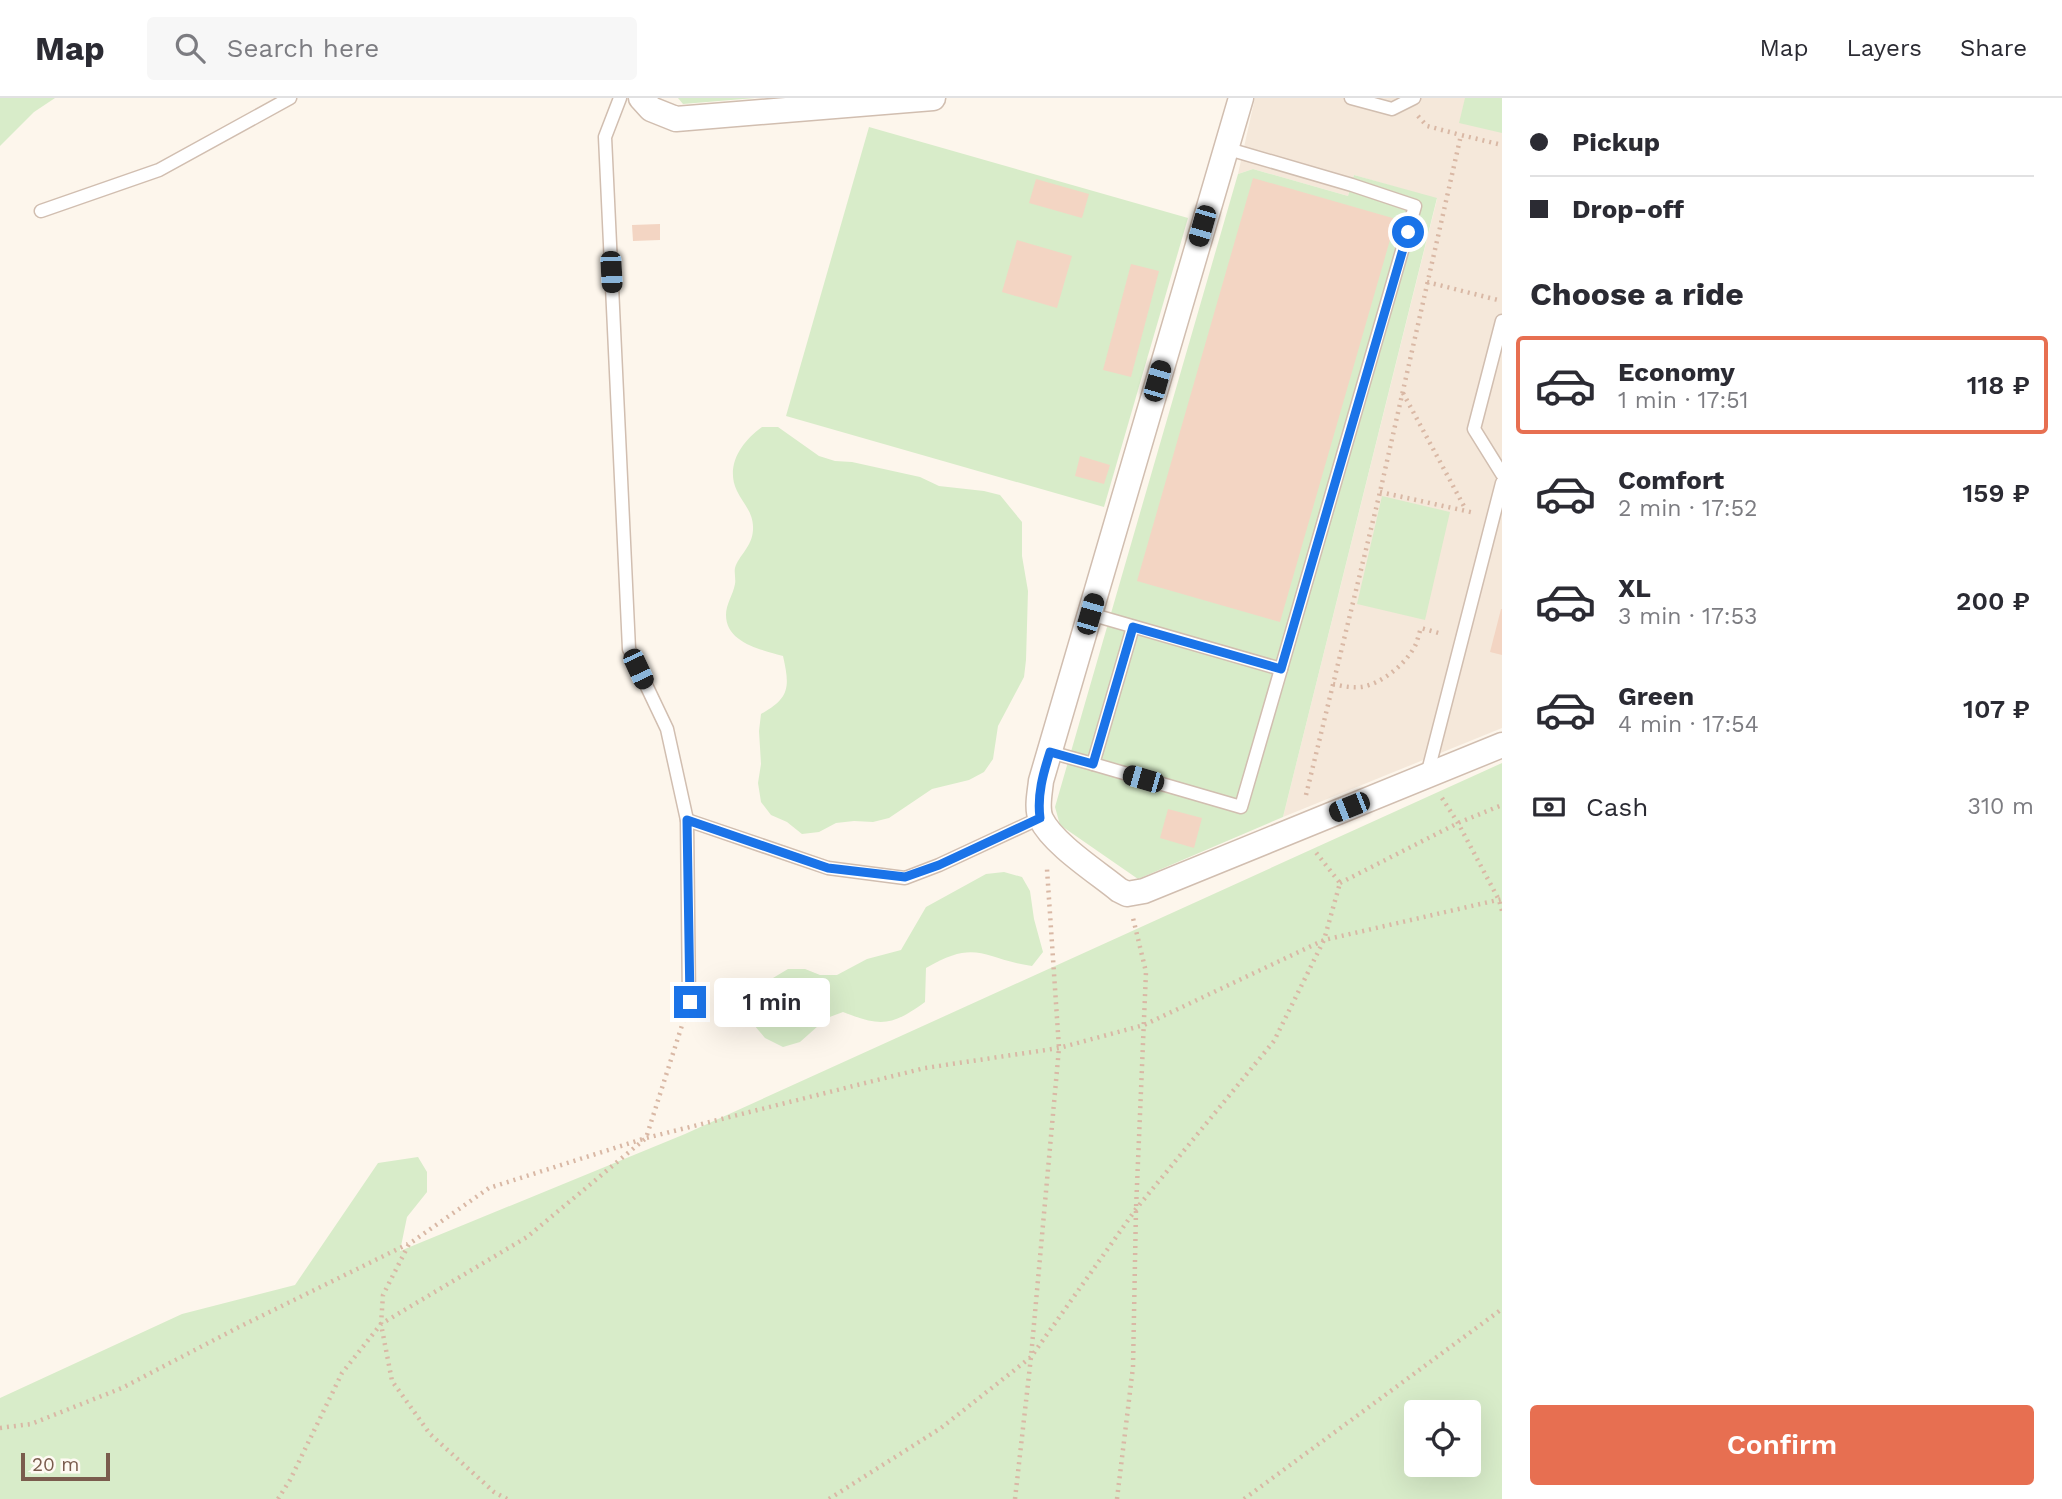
<!DOCTYPE html>
<meta charset="utf-8">
<style>
body{margin:0;font-family:"Work Sans",sans-serif;background:#f7f7f7;color:#2b2b33;height:100vh;display:flex;flex-direction:column;font-size:26px;white-space:nowrap}
*{box-sizing:border-box;margin:0}
p{font-size:23px;color:#7c7c81}
.icon{flex:none;width:38px;height:38px;fill:none;stroke:currentColor;stroke-width:2;stroke-linecap:round;stroke-linejoin:round}
.map{position:relative;flex:1;overflow:hidden}
.sheet{display:flex;flex-direction:column;background:#fff;width:560px}
.sheet>*{flex:none}
.guide{display:grid;align-content:center;height:154px;padding:0 28px;background:#fff}
.tools{position:absolute;left:1404px;top:1302px;display:grid;gap:14px}
.tools a{display:grid;place-items:center;width:77px;height:77px;border-radius:7px;background:#fff;box-shadow:0 7px 28px #0002;font-size:35px}
.scale{position:absolute;left:21px;bottom:18px;width:89px;box-sizing:border-box;padding-left:7px;border:4px solid #7a5c4d;border-top:0;font-size:19px;line-height:24px;white-space:nowrap;color:#7a5c4d;-webkit-text-stroke:5px #fffaf3;paint-order:stroke}
.end{position:absolute;width:32px;height:32px;margin:-16px;border:9px solid #1a73e8;background:#fff;box-shadow:0 0 0 4px #fff}
.from{border-radius:50%}
.bubble{position:absolute;height:49px;border-radius:7px;background:#fff;box-shadow:0 7px 28px #0002;font-size:23px;font-weight:600;line-height:49px;text-align:center}
.car{position:absolute;width:21px;height:42px;margin:-21px -10px;border-radius:9px;box-shadow:0 0 5px 2px #0007;background:linear-gradient(#222 24%,#8ab4d8 0 40%,#222 0 76%,#8ab4d8 0 86%,#222 0)}
.guide b{display:flex;align-items:center;gap:24px;height:66px;font-size:26px}
.guide b+b{border-top:2px solid #e1e1e2}
.guide i{width:18px;height:18px;background:#2b2b33}
ul{padding:0;list-style:none}
li{display:flex;align-items:center;gap:21px;height:98px;margin:0 14px 10px;padding:0 14px;border:4px solid transparent;border-radius:7px}
li div{flex:1}
li b{display:block;font-size:26px}
li em{font-style:normal;font-weight:600}
li.selected{border-color:#e76f51}
li>.icon{width:63px;height:63px;stroke-width:1.5}
h2{padding:0 28px;font-size:32px;line-height:84px}
.pay{display:flex;align-items:center;gap:18px;height:77px;padding:0 28px;font-size:26px}
.pay p{margin-inline-start:auto}
.primary-button{display:flex;gap:14px;margin-top:auto;padding:14px 28px}
.primary-button a{flex:1;height:80px;border-radius:7px;background:#e76f51;color:#fff;font-size:28px;font-weight:600;line-height:80px;text-align:center}
header{display:flex;align-items:center;gap:42px;box-sizing:border-box;height:98px;padding:0 35px;background:#fff;border-bottom:2px solid #e1e1e2}
header strong{font-size:33px}
nav{display:flex;gap:38px;margin-inline-start:auto;font-size:24px}
.search{width:490px;height:63px;background:#f7f7f7;display:flex;align-items:center;gap:18px;box-sizing:border-box;padding:0 24px;border-radius:7px;color:#7c7c81;font-size:26px}
main{display:flex;flex:1;min-height:0}
.map>svg:first-child{display:block}
.residential{fill:#f5e8da}
.green{fill:#d8ecc9;fill-rule:evenodd}
.building{fill:#f3d5c3}
.lines{fill:none;stroke-linecap:round;stroke-linejoin:round}
.lane-casing{stroke:#d1beb0;stroke-width:15}
.street-casing{stroke:#d1beb0;stroke-width:27}
.path{stroke:#d9b8a5;stroke-width:4.5;stroke-dasharray:2 5;stroke-linecap:butt}
.lane{stroke:#fff;stroke-width:12}
.street{stroke:#fff;stroke-width:24}
.route{stroke:#1a73e8;stroke-width:9}
</style>
<header>
<strong>Map</strong>
<div class="search"><svg class="icon" aria-label="search" viewBox="0 0 24 24"><circle cx="10" cy="10" r="6"/><path d="M15 15l6 6"/></svg>Search here</div>
<nav><a>Map</a><a>Layers</a><a>Share</a></nav>
</header>
<main>
<div class="map">
<svg width="1502" height="1401" viewBox="0 0 1502 1401">
<rect width="100%" height="100%" fill="#fdf6ec"/>
<path class="residential" d="M1255,0H1502V630L1283,719L1437,101L1354,77L1348,98L1253,71L1238,76Z"/>
<g class="green">
<path d="M0,0H55L34,14L0,48Z"/>
<path d="M678,0H755L683,6Z"/>
<path d="M1465,0H1502V35L1459,25Z"/>
<path d="M869,29L1188,120L1104,409L786,318Z"/>
<path d="M1253,71L1348,98L1354,77L1437,100L1283,719L1138,781L1060,727L1055,709L1238,76Z"/>
<path d="M762,329H778L819,358L835,363L852,364L920,379L939,388L984,393L1000,397L1022,424V458L1028,493L1026,562L1024,579L998,628L993,661L984,674L969,682L932,691L889,720L873,724L854,723L836,725L819,734L802,736L787,724L771,717L761,704L758,685L761,666L759,633L761,616C790,600 790,589 783,558C762,552 726,545 726,517C726,506 733,497 735,486C736,481 734,475 735,470C739,457 752,449 753,432C754,415 744,407 737,393C725,368 741,344 762,329Z"/>
<path d="M1382,398L1450,414L1425,522L1357,506Z"/>
<path d="M1502,665V1401H0V1300L182,1216L295,1187L378,1065L418,1059L427,1074V1094L407,1119L400,1153L685,1036ZM1416,1314H1468V1367H1416Z"/>
<path d="M1004,774L1022,779L1030,793L1034,821L1043,854L1032,868C982,861 978,840 926,870L925,904C892,928 881,929 843,914L827,920L800,944L783,949L765,940L754,927L755,908L773,880L788,871H805L820,877H837L867,861L901,852L926,809L986,776Z"/>
</g>
<g class="building">
<path d="M1253,80L1396,121L1280,524L1137,483Z"/>
<path d="M1036,81L1089,96L1082,120L1029,105Z"/>
<path d="M660,126V142L633,143L632,127Z"/>
<path d="M1017,142L1072,158L1057,210L1002,194Z"/>
<path d="M1131,166L1159,173L1131,279L1103,272Z"/>
<path d="M1080,358L1110,367L1104,386L1075,378Z"/>
<path d="M1501,511H1502V557L1490,554Z"/>
<path d="M1168,711L1202,720L1194,750L1160,740Z"/>
</g>
<g class="lines">
<defs>
<g id="lane">
<path d="M620,0L605,39L629,551L667,631L687,722L689,904"/>
<path d="M1351,0L1392,11L1414,0"/>
<path d="M41,113L159,72L290,0"/>
<path d="M1502,223L1474,331L1502,376"/>
<path d="M1090,516L1281,571L1415,108L1352,87L1225,50"/>
<path d="M1133,529L1093,666L1241,709L1281,571"/>
<path d="M1050,654L1093,666"/>
<path d="M1427,677L1502,385"/>
<path d="M687,722L828,770L905,780L939,767L1040,720"/>
</g>
<g id="street">
<path d="M641,0L651,11L676,21L933,0"/>
<path d="M1241,0L1041,683C1040,694 1036,710 1041,721C1053,746 1097,774 1119,792L1127,796L1144,793L1502,647"/>
</g>
</defs>
<use href="#lane" class="lane-casing"/>
<use href="#street" class="street-casing"/>
<g class="path">
<path d="M1418,18L1427,28L1461,37"/>
<path d="M1427,184L1498,202"/>
<path d="M1403,295L1466,412"/>
<path d="M1380,394L1475,415"/>
<path d="M1333,586C1342,588 1351,590 1361,589C1382,586 1407,565 1416,546C1418,541 1419,535 1421,530L1442,536"/>
<path d="M1306,697L1380,394L1461,37L1502,47"/>
<path d="M1442,700L1458,725L1499,802L1502,813"/>
<path d="M1340,785L1458,725L1502,707"/>
<path d="M0,1330L31,1326L122,1290L237,1230L408,1146"/>
<path d="M278,1401L290,1382L342,1275L381,1226L527,1139L646,1040L684,921"/>
<path d="M507,1401L494,1394L430,1336L392,1283L381,1226L383,1197L409,1146L489,1090L646,1040L925,970L1059,950L1144,927L1324,842L1340,785L1314,752"/>
<path d="M829,1401L941,1330L1031,1259L1136,1111L1274,943L1324,842L1502,801"/>
<path d="M1015,1401L1031,1259L1059,950L1047,771"/>
<path d="M1117,1401L1133,1269L1136,1111L1146,874L1133,820"/>
<path d="M1244,1401L1502,1211"/>
</g>
<use href="#lane" class="lane"/>
<use href="#street" class="street"/>
</g>
<g class="lines">
<path class="route" d="M690,904L687,722L828,770L905,779L939,767L1040,720C1037,697 1043,676 1050,654L1093,666L1133,529L1281,571L1408,134"/>
</g>
</svg>
<div class="tools">
<a><svg class="icon" aria-label="locate" viewBox="0 0 24 24"><circle cx="12" cy="12" r="6"/><path d="M12 2v4M12 18v4M2 12h4M18 12h4"/></svg></a>
</div>
<div class="scale">20 m</div>
<i class="end from" style="left:1408px;top:134px"></i>
<i class="end" style="left:690px;top:904px"></i>
<div class="bubble" style="left:714px;top:880px;width:116px">1 min</div>
<i class="car" style="left:1202px;top:128px;rotate:196deg"></i>
<i class="car" style="left:611px;top:174px;rotate:177deg"></i>
<i class="car" style="left:1157px;top:283px;rotate:16deg"></i>
<i class="car" style="left:1090px;top:516px;rotate:16deg"></i>
<i class="car" style="left:638px;top:571px;rotate:155deg"></i>
<i class="car" style="left:1143px;top:681px;rotate:286deg"></i>
<i class="car" style="left:1349px;top:709px;rotate:248deg"></i>
</div>
<section class="sheet">
<div class="guide">
<b><i class="from"></i>Pickup</b>
<b><i></i>Drop-off</b>
</div>
<h2>Choose a ride</h2>
<ul>
<li class="selected"><svg class="icon" aria-label="car" viewBox="0 0 24 24"><path d="M5 17H2v-5l4-1 3-4h7l3 4 3 1v5h-3M9 17h6M6 11h13"/><circle cx="7" cy="17" r="2"/><circle cx="17" cy="17" r="2"/></svg><div><b>Economy</b><p>1 min · 17:51</p></div><em>118 ₽</em></li>
<li><svg class="icon" aria-label="car" viewBox="0 0 24 24"><path d="M5 17H2v-5l4-1 3-4h7l3 4 3 1v5h-3M9 17h6M6 11h13"/><circle cx="7" cy="17" r="2"/><circle cx="17" cy="17" r="2"/></svg><div><b>Comfort</b><p>2 min · 17:52</p></div><em>159 ₽</em></li>
<li><svg class="icon" aria-label="car" viewBox="0 0 24 24"><path d="M5 17H2v-5l4-1 3-4h7l3 4 3 1v5h-3M9 17h6M6 11h13"/><circle cx="7" cy="17" r="2"/><circle cx="17" cy="17" r="2"/></svg><div><b>XL</b><p>3 min · 17:53</p></div><em>200 ₽</em></li>
<li><svg class="icon" aria-label="car" viewBox="0 0 24 24"><path d="M5 17H2v-5l4-1 3-4h7l3 4 3 1v5h-3M9 17h6M6 11h13"/><circle cx="7" cy="17" r="2"/><circle cx="17" cy="17" r="2"/></svg><div><b>Green</b><p>4 min · 17:54</p></div><em>107 ₽</em></li>
</ul>
<div class="pay"><svg class="icon" aria-label="cash" viewBox="0 0 24 24"><path d="M3 7h18v10H3z"/><circle cx="12" cy="12" r="2"/></svg>Cash<p>310 m</p></div>
<div class="primary-button"><a>Confirm</a></div>
</section>
</main>
